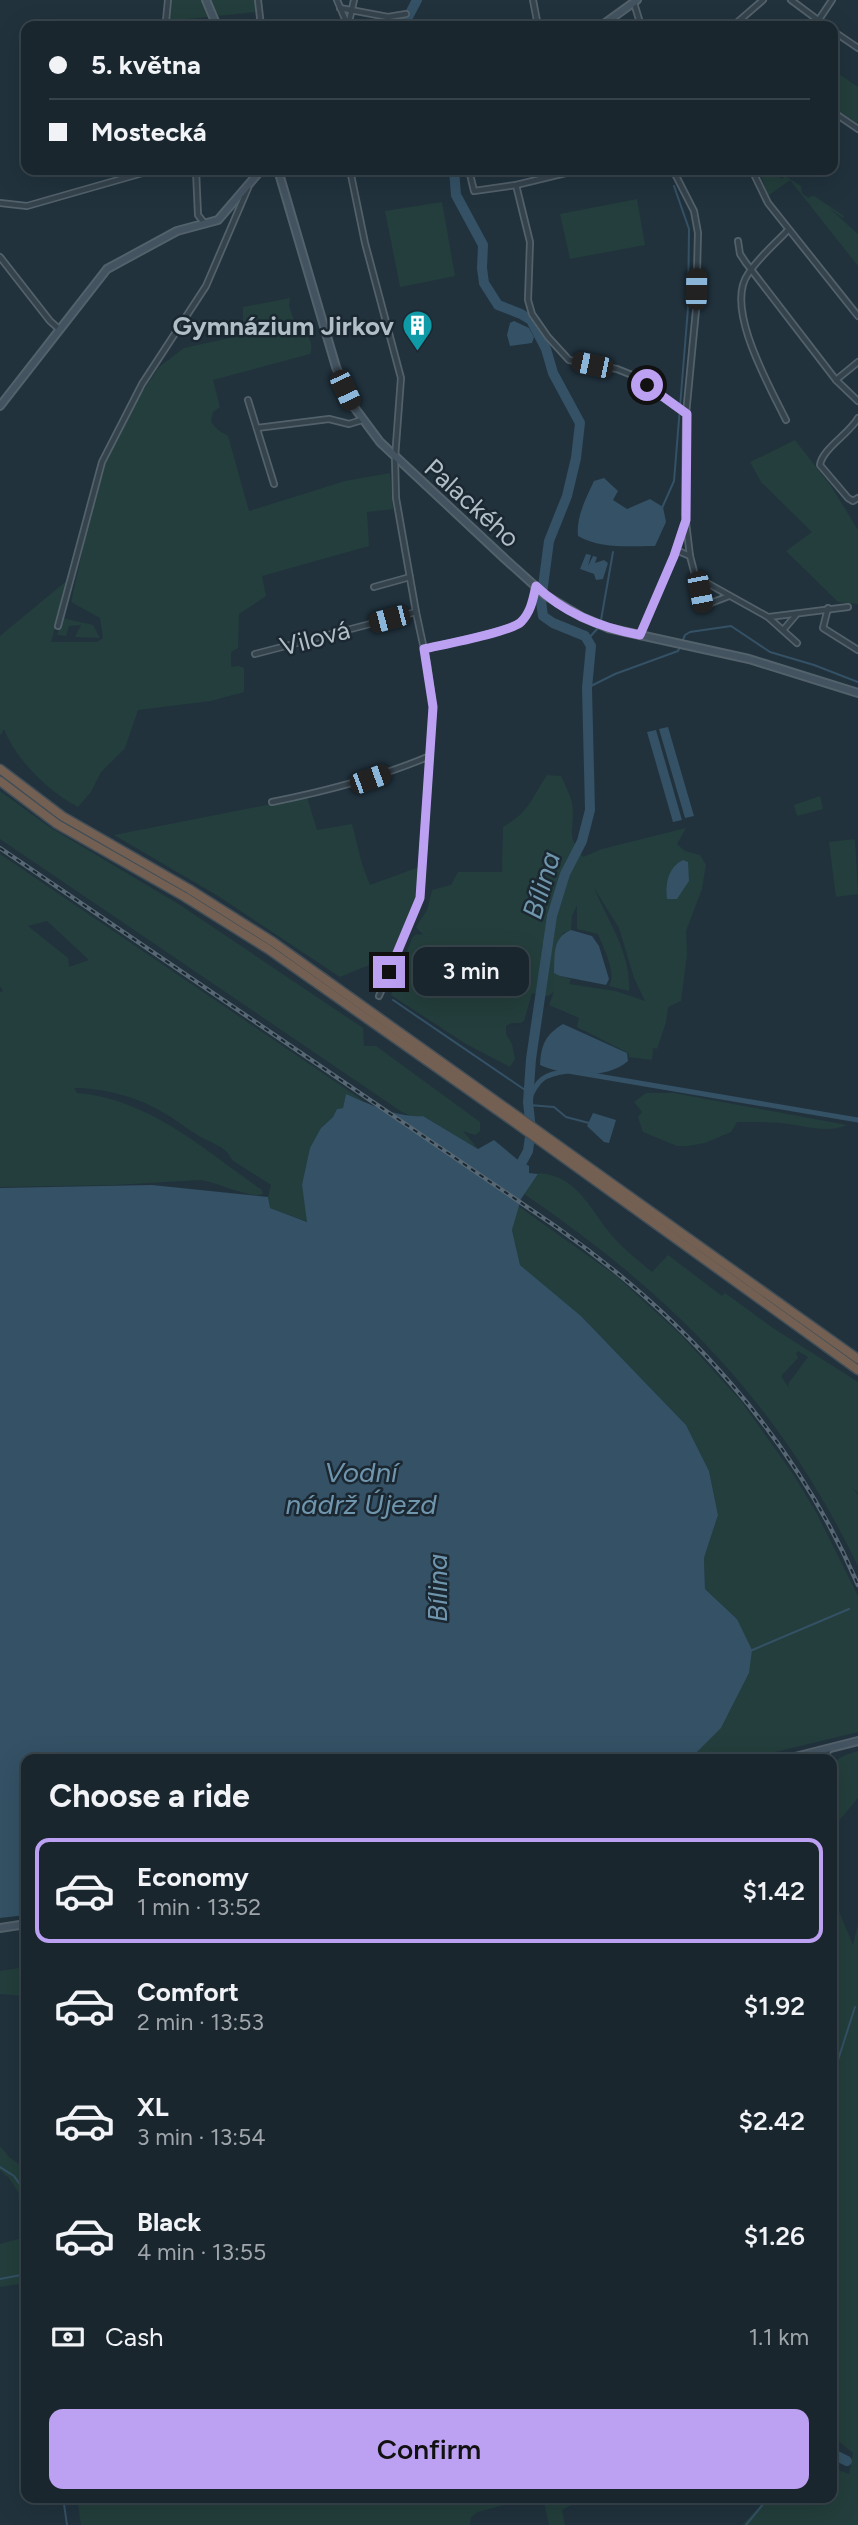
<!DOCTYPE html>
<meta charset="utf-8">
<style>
body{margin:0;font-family:Figtree,sans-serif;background:#222e36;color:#f1f3f6;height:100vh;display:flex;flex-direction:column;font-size:26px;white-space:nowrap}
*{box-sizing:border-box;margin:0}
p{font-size:23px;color:#9fa5aa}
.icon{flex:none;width:38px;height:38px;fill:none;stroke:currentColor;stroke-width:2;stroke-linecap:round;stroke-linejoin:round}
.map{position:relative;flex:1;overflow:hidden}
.side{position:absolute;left:21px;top:1754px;width:816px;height:749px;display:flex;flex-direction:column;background:#19262e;border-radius:14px;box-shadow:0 7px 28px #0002,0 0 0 2px #37434a}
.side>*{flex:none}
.banner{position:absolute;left:21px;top:21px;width:817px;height:154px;border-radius:14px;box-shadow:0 7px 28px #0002,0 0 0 2px #37434a;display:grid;align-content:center;height:154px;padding:0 28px;background:#19262e}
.end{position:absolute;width:32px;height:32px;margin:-16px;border:9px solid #bca0f2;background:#111;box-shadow:0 0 0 4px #111}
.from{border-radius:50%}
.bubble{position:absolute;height:49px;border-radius:14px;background:#19262e;box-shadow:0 7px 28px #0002,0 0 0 2px #37434a;font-size:23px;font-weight:600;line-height:49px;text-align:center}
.car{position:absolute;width:21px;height:42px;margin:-21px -10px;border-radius:9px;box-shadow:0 0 5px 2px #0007;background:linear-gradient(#222 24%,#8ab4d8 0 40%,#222 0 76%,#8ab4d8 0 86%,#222 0)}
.banner b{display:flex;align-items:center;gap:24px;height:66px;font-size:26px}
.banner b+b{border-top:2px solid #37434a}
.banner i{width:18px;height:18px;background:#f1f3f6}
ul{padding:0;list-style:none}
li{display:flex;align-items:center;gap:21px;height:105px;margin:0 14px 10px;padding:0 14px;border:4px solid transparent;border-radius:14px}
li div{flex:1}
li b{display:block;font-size:26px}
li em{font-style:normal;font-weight:600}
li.on{border-color:#bca0f2}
li>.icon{width:63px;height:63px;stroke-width:1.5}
h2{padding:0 28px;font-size:32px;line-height:84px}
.pay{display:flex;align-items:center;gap:18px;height:77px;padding:0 28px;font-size:26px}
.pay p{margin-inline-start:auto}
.button{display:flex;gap:14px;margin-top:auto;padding:14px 28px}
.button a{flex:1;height:80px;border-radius:14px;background:#bca0f2;color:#111;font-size:28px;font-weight:600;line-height:80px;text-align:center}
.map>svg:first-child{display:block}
.green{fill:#233e3c;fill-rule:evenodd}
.water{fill:#345165}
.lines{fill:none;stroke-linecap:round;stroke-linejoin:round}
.stream{stroke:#345165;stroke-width:2}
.canal{stroke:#345165;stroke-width:5}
.river{stroke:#345165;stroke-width:10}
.street-casing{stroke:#53616b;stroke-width:8}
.secondary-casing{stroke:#53616b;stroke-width:10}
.highway-casing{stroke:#404e58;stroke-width:11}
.street{stroke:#35434d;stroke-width:4.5}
.secondary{stroke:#435360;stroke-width:6}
.highway{stroke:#736052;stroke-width:8}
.rail-casing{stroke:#576874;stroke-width:4.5}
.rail{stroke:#1b2832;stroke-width:2;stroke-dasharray:5;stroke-linecap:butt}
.route{stroke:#bca0f2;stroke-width:9}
.labels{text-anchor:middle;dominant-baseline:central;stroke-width:5;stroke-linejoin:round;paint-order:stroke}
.poi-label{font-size:26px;font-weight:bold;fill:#b1bec8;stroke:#1b2832;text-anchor:end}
.street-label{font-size:26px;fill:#b1bec8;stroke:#1b2832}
.water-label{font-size:28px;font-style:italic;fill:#7096ae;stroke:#1b2832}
</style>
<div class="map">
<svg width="858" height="2525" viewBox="0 0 858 2525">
<rect width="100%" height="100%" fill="#21323d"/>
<g class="green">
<path d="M170,0H255L256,12L168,21Z"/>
<path d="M833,70L858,87V126L833,109Z"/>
<path d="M759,170H770L782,179L785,176L801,186L802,193L808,198L814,196L844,216L843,218L829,208L858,234V266L790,180L768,196Z"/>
<path d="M637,199L645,245L570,259L560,214Z"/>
<path d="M442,202L455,276L400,287L385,211Z"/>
<path d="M290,298L289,306L295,324L262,332L295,327L303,329C309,337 314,344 310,354L213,380L220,407L213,412L211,422L218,430L228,436L249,511L345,481L390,473L393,509L367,512L369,546L262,576L266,596L239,614L238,648L231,652V667L239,666L244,668V692L211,701L138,710L125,748L101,772L91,792L78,807C49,792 16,760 4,729L1,735L0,734V636L70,578L51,642H97L103,638L100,618L71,602L88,525L107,457L140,395L159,367L184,348L243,335V307Z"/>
<path d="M795,440L831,486L858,530V604L838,602L786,551L812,532L761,482L750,462Z"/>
<path d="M62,618L93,625L100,638L75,637L81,625L69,626L66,636L57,635Z"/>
<path d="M547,775L561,776C565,785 570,794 572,803C576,829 564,833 583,857L602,849L686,828L677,844L685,851L700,855L706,865L702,889L686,931L687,954L681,1001L668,1007L666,1022L657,1049L653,1048L652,1060L629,1057L628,1053L577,1027L579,1018L549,1005L554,992L548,996L532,993L524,1021L521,1023H512L506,1026V1034L512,1044L515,1059L510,1067L466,1044L391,995L412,938L416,934L423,935L416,927L427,910L432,890L451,885L458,872H502L503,827C530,811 531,799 547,775ZM594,888L619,928L634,978L645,1001L615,991L569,984L571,979L560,976L563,933L571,930L572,916L577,905V929L598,934C603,948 617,972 609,986L629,991C631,953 608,921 594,888Z"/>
<path d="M0,791L48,826L180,905L363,1028L364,1046H376L480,1122V1131L475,1135L463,1131L478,1149L423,1116L414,1117L402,1112L0,839Z"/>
<path d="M820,796L823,809L797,816L794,805Z"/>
<path d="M307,797L317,830L352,824L362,864L370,885L419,867L415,903L391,956L340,977L218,896L114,835Z"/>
<path d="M855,839L858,894L836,897L829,842Z"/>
<path d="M0,854L365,1102L346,1095L343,1108L337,1109L333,1117L321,1128L302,1185L308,1222L270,1208L268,1197L271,1185L232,1160C226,1146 213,1144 201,1137C188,1130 177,1120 164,1113C138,1097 104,1088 74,1088L77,1093C150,1099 204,1150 262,1190L263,1194C250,1199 217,1182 200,1180L115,1185L0,1187V992L3,991L0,986ZM47,921L89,960L69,967L68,958L28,926Z"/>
<path d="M646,1093H674L847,1125C828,1134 802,1125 781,1123C767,1122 751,1122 737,1122L731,1132L705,1143L688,1146H677L643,1132L638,1117L642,1112L634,1102Z"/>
<path d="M539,1173C580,1176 591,1213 615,1239C626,1251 640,1262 652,1272L668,1255L722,1296L725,1293L773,1328L858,1382V1493L853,1488L858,1495V1566C779,1403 673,1295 524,1194ZM798,1351L808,1357L788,1384L789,1388L781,1376L798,1358L796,1353Z"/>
<path d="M518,1206L615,1275L681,1335L741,1401L793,1474L817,1514L858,1596V1732L746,1759H690L721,1728L749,1673L737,1619L705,1589L704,1558L718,1515L709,1471L686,1425L581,1316L520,1265L512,1230Z"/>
<path d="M858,1751V1798L831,1830V1810L839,1796H831C831,1768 827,1759 858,1751Z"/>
<path d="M831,1901L838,1909L853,1945L858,1923V2525H742L768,2497H831V2467L849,2474L853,2453L831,2435Z"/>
<path d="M26,1967V1996L0,1994V1971Z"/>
<path d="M0,2146L9,2157L26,2169V2204L9,2178L0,2170Z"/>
<path d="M26,2237V2283L0,2287V2244Z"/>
<path d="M77,2497H533L478,2512L471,2517L470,2525H81Z"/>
<path d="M543,2497H570L571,2505L562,2510L565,2525H549Z"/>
</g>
<g class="water">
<path d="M514,321L529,328L534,337L532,343L510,346L507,335L510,323Z"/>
<path d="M604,478L618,491L613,500L627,509L650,499L663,507L666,522L655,546C630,546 600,549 578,536C576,517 586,498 594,481Z"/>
<path d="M586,554L591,555L588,566L593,556L597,557L595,563L604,560L608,563L603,579L596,580L594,574L580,569Z"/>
<path d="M668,727L694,816L685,818L659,729Z"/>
<path d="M656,730L682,820L673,822L647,732Z"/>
<path d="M683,860L688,862L689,881L677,899H667C665,884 668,867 683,860Z"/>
<path d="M571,930L592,936L599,946L609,979L606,985L560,976L554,973C555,954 552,938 571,930Z"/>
<path d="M563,1024L627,1053L628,1061C607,1080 564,1076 540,1065C541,1045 545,1035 563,1024Z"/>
<path d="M346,1094C369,1104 398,1118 423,1116L478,1149L494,1140L518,1160L529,1166V1173L538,1174L521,1199L512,1230L520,1265L581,1316L686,1425L709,1471L718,1515L704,1558L705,1589L737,1619L752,1650L749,1673L721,1728L690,1759H26V1915L0,1918V1188L152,1185L268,1197L270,1208L307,1222L302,1185L310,1148L321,1128L333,1117L337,1109L343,1108Z"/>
<path d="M593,1113L616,1120L609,1143L604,1142L587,1126Z"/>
</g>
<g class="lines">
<g class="stream">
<path d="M662,508L674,481L688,308L689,229L674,186"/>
<path d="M588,639L598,628L601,620L613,552"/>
<path d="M682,642L685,635L690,632L731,626L770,652L814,665L858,682"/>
<path d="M587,688L615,674L678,651L680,647"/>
<path d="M393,1000L528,1092"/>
<path d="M529,1105L554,1107L566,1117L589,1123"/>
<path d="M750,1651L849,1609"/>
<path d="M831,2082L855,2007"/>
<path d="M0,2167L14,2176L26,2193"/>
<path d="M0,2279L26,2274"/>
<path d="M63,2497L67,2525"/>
<path d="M746,2525L769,2497"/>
</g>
<path class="canal" d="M528,1102C537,1079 544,1074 568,1071L858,1120"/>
<g class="river">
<path d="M401,26L407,19L417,0"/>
<path d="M454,170L456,195L483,245L482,268L484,283L498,305L521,314L531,320L546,349L553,373L580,423L576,458L567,496L549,541L541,601L543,616L553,623L585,636L591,646L587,688L590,810L582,841L565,874L552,916L531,1059L528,1102L531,1130L528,1151L517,1171"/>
<path d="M831,2453L847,2461"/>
</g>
<defs>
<g id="street">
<path d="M258,0L261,26"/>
<path d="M337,0L348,26"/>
<path d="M533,0L538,26"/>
<path d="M791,0L826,26"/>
<path d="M634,3L641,26"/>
<path d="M340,8L388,17"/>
<path d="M166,21L168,0"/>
<path d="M818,21L832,0"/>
<path d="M348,26L354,0"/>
<path d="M389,26L388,17L406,14"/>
<path d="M733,26L763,0"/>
<path d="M833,31L858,48"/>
<path d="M833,112L858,129"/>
<path d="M196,170L198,215L205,224"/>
<path d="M350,170L365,243L401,378L395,458L396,498L416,612L427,663L433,707L420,898L379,996"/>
<path d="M469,170L474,191L516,185L578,170"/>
<path d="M673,170L694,211L698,233L696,310L686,414L685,514L690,556L703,606L729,596"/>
<path d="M752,170L768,203L858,316"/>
<path d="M350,172L368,170"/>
<path d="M516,185L530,242L528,300L532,314L548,337L569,360L617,369L632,375L686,414"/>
<path d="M0,203L27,206L153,170"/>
<path d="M738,241L740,254L746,263L836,380L858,401"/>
<path d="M0,257L50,321L59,329"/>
<path d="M836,380L858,362"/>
<path d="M248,400L274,484"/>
<path d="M858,418C849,434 822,449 820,465L848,498L853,501L858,498"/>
<path d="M786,420C770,387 724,308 748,274C758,258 775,244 788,230"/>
<path d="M257,428L329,419L349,424L362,420"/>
<path d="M676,550L690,556"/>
<path d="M698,578L768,617L797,643"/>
<path d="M374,587L410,577"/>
<path d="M828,608L823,628L858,650"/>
<path d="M769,617L848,607"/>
<path d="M58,626L102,462L142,384L206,286L248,188"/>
<path d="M784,629L796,615"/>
<path d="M640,635L674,556L684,524"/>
<path d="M424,649C441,645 510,632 521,622C531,613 533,600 535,587"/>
<path d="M255,654L416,612"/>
<path d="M272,802C327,791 378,778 430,756"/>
<path d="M825,1759L829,1748"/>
</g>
<g id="secondary">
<path d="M206,0L217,26"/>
<path d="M601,26L637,0"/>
<path d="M278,170L336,367L351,403L380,442L504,558L545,595L582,617L608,628L749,659L858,693"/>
<path d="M0,406L107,269L177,231L218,220L261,170"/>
<path d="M787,1759L858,1741"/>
<path d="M0,1928L26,1924"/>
</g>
<g id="highway">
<path d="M0,769L62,816L189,889L273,942L858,1359"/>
<path d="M0,781L57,824L185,897L268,949L511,1120L858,1370"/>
</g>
</defs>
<use href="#street" class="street-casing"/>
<use href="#secondary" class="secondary-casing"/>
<use href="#highway" class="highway-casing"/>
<use href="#street" class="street"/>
<use href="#secondary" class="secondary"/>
<use href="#highway" class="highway"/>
<defs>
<path id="rail" d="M0,848L555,1226C685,1317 795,1438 858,1585"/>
</defs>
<use href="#rail" class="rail-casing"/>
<use href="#rail" class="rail"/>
</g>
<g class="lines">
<path class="route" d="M389,972L420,898L433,707L424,649C441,645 511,632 521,622C531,612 533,599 536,586C564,613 602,628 640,635L674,556L686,520L687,414L647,385"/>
</g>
<defs>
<symbol id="building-pin" viewBox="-11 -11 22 30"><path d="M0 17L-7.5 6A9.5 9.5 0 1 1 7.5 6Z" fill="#0f9aa8" stroke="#1b2832"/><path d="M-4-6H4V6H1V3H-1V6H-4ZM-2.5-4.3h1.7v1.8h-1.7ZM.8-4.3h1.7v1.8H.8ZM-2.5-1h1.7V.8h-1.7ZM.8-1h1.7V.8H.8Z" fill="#fff"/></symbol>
</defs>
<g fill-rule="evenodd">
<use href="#building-pin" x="400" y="308" width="35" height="47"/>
</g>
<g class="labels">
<g class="poi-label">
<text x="394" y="326">Gymnázium Jirkov</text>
</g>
<g class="street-label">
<text transform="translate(472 503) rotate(42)">Palackého</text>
<text transform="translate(315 638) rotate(-15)">Vilová</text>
</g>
<g class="water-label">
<text transform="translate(541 885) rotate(-73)">Bílina</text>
<text x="361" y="1472">Vodní<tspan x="361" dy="32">nádrž Újezd</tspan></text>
<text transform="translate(437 1588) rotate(-90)">Bílina</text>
</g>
</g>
</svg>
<i class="end from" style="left:647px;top:385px"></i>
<i class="end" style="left:389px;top:972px"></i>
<div class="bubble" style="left:413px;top:947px;width:116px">3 min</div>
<i class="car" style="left:696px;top:289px;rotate:1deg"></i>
<i class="car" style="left:592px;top:365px;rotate:282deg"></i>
<i class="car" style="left:345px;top:390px;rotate:155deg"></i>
<i class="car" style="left:700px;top:592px;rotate:169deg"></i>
<i class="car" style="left:389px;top:619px;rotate:255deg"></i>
<i class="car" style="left:370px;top:779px;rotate:70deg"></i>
<div class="banner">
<b><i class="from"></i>5. května</b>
<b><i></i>Mostecká</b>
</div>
<section class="side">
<h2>Choose a ride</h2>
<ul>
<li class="on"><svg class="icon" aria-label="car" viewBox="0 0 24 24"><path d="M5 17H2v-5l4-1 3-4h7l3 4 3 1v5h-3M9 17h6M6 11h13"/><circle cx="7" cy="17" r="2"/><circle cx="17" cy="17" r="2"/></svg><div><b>Economy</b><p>1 min · 13:52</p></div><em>$1.42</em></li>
<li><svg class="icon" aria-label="car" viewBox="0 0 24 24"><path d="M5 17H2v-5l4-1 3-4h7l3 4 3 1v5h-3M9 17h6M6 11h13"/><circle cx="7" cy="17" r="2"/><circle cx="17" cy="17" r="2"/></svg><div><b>Comfort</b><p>2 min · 13:53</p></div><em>$1.92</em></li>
<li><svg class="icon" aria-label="car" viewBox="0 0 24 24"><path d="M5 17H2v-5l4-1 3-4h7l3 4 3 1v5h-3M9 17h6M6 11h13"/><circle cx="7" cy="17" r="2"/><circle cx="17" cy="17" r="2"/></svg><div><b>XL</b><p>3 min · 13:54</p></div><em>$2.42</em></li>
<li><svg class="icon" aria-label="car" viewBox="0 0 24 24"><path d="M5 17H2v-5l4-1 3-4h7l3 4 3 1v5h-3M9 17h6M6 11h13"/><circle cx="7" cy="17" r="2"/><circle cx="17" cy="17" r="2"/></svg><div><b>Black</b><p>4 min · 13:55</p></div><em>$1.26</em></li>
</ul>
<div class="pay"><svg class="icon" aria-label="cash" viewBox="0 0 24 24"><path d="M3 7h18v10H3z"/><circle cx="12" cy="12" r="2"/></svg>Cash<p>1.1 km</p></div>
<div class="button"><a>Confirm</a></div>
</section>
</div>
